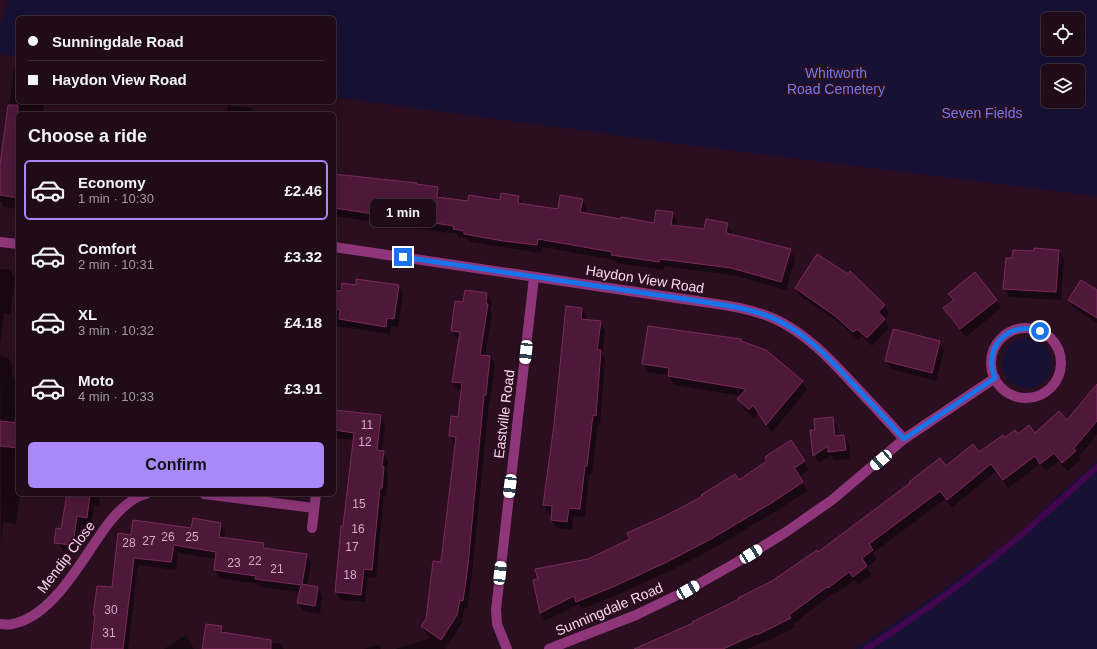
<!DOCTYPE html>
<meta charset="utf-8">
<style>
body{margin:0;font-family:Helvetica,sans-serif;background:#2d1926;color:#f1f3f6;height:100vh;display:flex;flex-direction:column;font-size:15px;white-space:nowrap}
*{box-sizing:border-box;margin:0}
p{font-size:13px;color:#a29ba2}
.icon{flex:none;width:22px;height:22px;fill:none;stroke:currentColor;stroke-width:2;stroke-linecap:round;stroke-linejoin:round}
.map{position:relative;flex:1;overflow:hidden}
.sheet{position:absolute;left:16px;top:112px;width:320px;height:384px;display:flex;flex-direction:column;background:#200b19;border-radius:6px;box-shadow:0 4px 16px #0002,0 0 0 1px #3d2b38}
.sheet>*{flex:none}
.hud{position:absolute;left:16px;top:16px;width:320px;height:88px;border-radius:6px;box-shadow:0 4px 16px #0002,0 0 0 1px #3d2b38;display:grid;align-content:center;height:88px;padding:0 12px;background:#200b19}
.controls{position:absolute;left:1041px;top:12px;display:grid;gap:8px}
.controls a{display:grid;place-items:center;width:44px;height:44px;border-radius:6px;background:#200b19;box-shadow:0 4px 16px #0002,0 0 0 1px #3d2b38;font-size:20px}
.end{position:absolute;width:18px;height:18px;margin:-9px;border:5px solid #1a73e8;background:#fff;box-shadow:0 0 0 2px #fff}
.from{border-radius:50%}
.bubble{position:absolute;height:28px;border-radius:6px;background:#200b19;box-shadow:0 4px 16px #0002,0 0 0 1px #3d2b38;font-size:13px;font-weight:600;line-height:28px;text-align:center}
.car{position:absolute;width:12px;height:24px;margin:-12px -6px;border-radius:5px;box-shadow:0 0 3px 1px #0007;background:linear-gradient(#fff 24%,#345 0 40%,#fff 0 76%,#345 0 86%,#fff 0)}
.hud b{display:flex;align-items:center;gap:14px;height:38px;font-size:15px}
.hud b+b{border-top:1px solid #3d2b38}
.hud i{width:10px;height:10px;background:#f1f3f6}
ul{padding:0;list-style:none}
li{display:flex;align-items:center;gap:12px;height:60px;margin:0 8px 6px;padding:0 4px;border:2px solid transparent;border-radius:6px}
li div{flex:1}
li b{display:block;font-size:15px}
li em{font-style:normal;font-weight:600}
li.current{border-color:#a988fa}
li>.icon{width:36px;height:36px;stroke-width:1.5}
h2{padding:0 12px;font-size:18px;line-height:48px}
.button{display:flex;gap:8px;margin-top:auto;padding:8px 12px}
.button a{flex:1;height:46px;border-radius:6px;background:#a988fa;color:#111;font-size:16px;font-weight:600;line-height:46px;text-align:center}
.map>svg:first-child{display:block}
.green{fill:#171136;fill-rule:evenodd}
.shadow{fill:#0007}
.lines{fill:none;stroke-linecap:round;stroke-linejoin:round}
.stream{stroke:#41064d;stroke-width:6}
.building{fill:#4e1939;stroke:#7c295b}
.minor{stroke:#8e3679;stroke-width:10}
.route{stroke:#1a73e8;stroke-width:5}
.labels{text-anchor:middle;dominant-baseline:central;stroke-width:4;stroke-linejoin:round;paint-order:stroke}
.number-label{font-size:12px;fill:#d3a9c4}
.park-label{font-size:14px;fill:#7379ed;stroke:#2b0f21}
.street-label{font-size:14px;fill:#ffd9f3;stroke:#2b0f21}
</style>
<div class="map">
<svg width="1097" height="649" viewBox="0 0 1097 649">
<rect width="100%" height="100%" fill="#2b0f21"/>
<g class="green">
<path d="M8,0H1097V196L682,144L334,97V18H18V57L0,54V25ZM1048,19H1078V49H1048ZM1048,71H1078V101H1048Z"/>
<circle cx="1027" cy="363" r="25"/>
<path d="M1097,461V649H855L920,606L1019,534L1054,499Z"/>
</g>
<g class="shadow">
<path d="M14,69L18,70V102H44L43,114H18V209L4,207L0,200V172Z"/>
<path d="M228,105L251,108L254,114H226Z"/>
<path d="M334,173L348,175L349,177L416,184L417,185L437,188L442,198L468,202L501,201L519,197L523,204L558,210L582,200L587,208L586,214L655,224L673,213L678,222L677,226L705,230L727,224L732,232V235L790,250L795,258L786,290L736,276L664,266V270L617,263L615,260L542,247L541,253L470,242L467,238L459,237L457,234L334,216Z"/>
<path d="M1059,251L1064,259L1061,300L1009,297L1004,289L1013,259L1035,252Z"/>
<path d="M0,269L10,270L15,278L11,310L10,314L4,313L0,344Z"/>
<path d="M398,286L403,294L398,327L391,326L390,334L334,326V288L342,289Z"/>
<path d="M796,288L885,305L889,314L884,319L889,328L872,346L862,336L858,340L841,324L801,297Z"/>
<path d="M1097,291V323L1074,308L1069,300Z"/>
<path d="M487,294L492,302L490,310L492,313L485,356L490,357L495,365L490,403H489L472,574L467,609L464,608L462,623L445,649H395L431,638L427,635L422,627L427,619L442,563L455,445L450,436L458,418L462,391L458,390L453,382L459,339H457L452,331L464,303Z"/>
<path d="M950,294L996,300L1001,308L966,337L949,317L945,309L954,301Z"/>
<path d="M582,309L587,317L586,320L600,322L605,330L602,354L605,359L600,424L598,423L592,474H589L585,517L573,516L572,530L557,528L552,520L553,514H549L544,505L555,426Z"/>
<path d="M742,342L802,382L807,390L772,432L758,412L754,418L743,408L738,399L741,396L674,385L669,375L648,372L644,363Z"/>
<path d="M939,342L944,350L936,381L891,369L886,361Z"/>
<path d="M0,353L3,357L8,358L13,366L12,376L14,377L18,383L14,424H18V494H20L16,524L3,522L1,542Z"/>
<path d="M1097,385V434L1079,457L1080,460L1068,471L1059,461L1046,471L1040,464L1008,488L996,471L952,508L945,499L873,553L877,559L867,567L871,575L859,584L855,580L833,595L832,594L793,624L795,627L763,643L762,642L747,649H636L694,624L772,582L818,553L946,467L979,454L1004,439L1018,435L1035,434L1067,421Z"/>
<path d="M334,411L381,416L385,424L382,452L388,460L387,473L388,476L386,496L384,495L376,578L368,577L365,602L341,600L336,592L354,440L334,438Z"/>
<path d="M832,418L837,426L838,436H844L849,444L850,459L834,460L831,455L819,463L814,455L816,431Z"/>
<path d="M804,461L809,470L801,475H798L807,491L778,510L716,547L672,570L619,594L582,609L579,604L545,621L541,613L534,581L588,560L631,540L738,481Z"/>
<path d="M68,494H100L99,506L94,505L91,525L81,524L77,552L63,551L59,543Z"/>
<path d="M220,524L225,532L224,538L263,544L266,549L306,555L311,563L307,586L318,588L322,596L320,614L303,611L298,603L300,592L261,587L259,584L219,578L215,570L216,559L178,553L176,570L138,565L128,649H92L96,617L94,614L113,588L132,537L192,529Z"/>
<path d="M222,627L225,634L251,640L281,644L284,649H287H203Z"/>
<path d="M186,635L194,649H164Z"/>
<path d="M379,645L381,649H363Z"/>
</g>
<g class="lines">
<path class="stream" d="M866,649C893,632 919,614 944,596C998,557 1048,512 1097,467"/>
</g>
<g class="building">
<path d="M8,105H18V198L0,195V165Z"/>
<path d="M334,174L417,183L416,184L438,187L437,197L468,201L469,195L500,200L501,193L519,196L518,203L558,209L560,195L583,199L580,212L621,219V217L654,223L656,210L673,212L671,225L704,229L706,219L728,223L726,233L791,249L781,282L731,268L660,259L659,262L611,255L612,252L538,239L537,245L503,241L464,234V231L453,229L454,226L334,208Z"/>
<path d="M1034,248L1059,250L1056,292L1003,289L1006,258H1012L1013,250L1034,251Z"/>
<path d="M817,254L848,274L850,271L885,305L878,312L885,319L867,338L857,329L853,332L835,316L795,288Z"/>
<path d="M975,272L997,300L960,329L943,308L954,300L948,294Z"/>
<path d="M356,279L399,285L394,319L387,318L386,327L339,319L340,310L334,309V290L341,291L342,283L356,285Z"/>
<path d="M1081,280L1097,290V318L1068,300Z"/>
<path d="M465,290L487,293L486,304H488L480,355L490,356L486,395H484L468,565L463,601L460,600L457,615L441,640L421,626L426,619L433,561L441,562L456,437L449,436L451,416L458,417L462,383L452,382L460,332L451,331L455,301L463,302Z"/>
<path d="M566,306L582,308L581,319L601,321L597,350H601L596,416L593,415L587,466H585L580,509L569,508L567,522L551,520L552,506L543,505L554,425Z"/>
<path d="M648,326L741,339V341L766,350L803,381L766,425L753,405L749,410L737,399L746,389L668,376L669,368L642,364Z"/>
<path d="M893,329L940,341L932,373L885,361Z"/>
<path d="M1097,384V421L1074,448L1076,451L1062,463L1054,453L1040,464L1035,456L1003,480L991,464L947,500L940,491L869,544L873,550L862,558L867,566L853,577L849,572L828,588L827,587L789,615L791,618L757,635L756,634L723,649H634L693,623L692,622L739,599L738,598L772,581L817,550L818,552L910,483L909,482L940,458L946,466L973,444L979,452L1003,435L1004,438L1015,430L1018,434L1029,425L1035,433L1059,411L1067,420Z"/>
<path d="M334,410L381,415L377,450L384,451L382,466L384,467L382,488H380L372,570L364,569L361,595L335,592L340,538L341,526H343L354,433L334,430Z"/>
<path d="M833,417L835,436L844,435L846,450L828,452V446L813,456L810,430H815L814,419Z"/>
<path d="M0,421L18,423V448L0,446Z"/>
<path d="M791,440L805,461L796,467H794L803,482L773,502L711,539L667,562L615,586L576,602L574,596L540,613L533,580L538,579L535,569L588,559L630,539L627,533L665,516L703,496L701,495L735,474L739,480L767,461L765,457Z"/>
<path d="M67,494H90L87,518L77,516L73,545L54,543L56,528L61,529Z"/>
<path d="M193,518L221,523L219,537L264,543L263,548L307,554L302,584L318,587L315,606L297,603L301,585L255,579L256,576L214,570L216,552L174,545L171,562L134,558L123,649H91L95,615H93L97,586L112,587L118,533L131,535L133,520L191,528Z"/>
<path d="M206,624L222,626L221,632L271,640V649H202Z"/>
</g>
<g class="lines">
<g class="minor">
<path d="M0,242L18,244"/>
<path d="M334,247L697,301C724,305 750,308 775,319C807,334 831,360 854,385C871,403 888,421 904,439"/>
<circle cx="1026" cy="363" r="35"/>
<path d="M204,494L314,508"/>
<path d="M312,528L316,494"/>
<path d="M0,624C4,624 8,625 12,624C54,617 84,555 108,524C118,511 130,498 146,494"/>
<path d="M507,649L497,624L496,610L534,277"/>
<path d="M549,649L636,615L688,590L739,561L786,532L832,500L904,439L995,378"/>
</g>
</g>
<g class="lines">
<path class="route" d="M403,257L698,301C724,305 750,308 775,319C807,334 831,360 854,385C871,403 888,421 904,439L995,378C982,347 1009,320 1040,331"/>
</g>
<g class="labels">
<g class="number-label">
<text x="367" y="425">11</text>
<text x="365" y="442">12</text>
<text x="359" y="504">15</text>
<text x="358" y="529">16</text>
<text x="168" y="537">26</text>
<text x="192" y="537">25</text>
<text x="149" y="541">27</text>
<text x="129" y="543">28</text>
<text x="352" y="547">17</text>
<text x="255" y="561">22</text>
<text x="234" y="563">23</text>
<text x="277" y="569">21</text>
<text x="350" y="575">18</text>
<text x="111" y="610">30</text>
<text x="109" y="633">31</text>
</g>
<g class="park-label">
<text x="836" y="73">Whitworth<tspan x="836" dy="16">Road Cemetery</tspan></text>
<text x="982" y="113">Seven Fields</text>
</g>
<g class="street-label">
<text transform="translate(645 279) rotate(9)">Haydon View Road</text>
<text transform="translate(504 414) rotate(-83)">Eastville Road</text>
<text transform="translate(66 557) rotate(-53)">Mendip Close</text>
<text transform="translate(609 609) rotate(-23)">Sunningdale Road</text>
</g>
</g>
</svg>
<div class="controls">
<a><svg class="icon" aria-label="locate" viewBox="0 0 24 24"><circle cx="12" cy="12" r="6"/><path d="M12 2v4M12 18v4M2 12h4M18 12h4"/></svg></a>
<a><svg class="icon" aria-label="layers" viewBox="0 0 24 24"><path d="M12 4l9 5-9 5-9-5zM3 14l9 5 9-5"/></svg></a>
</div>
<i class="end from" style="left:1040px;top:331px"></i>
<i class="end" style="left:403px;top:257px"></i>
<div class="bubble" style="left:370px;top:199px;width:66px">1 min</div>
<i class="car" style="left:526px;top:352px;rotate:186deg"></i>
<i class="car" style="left:881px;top:460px;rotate:229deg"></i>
<i class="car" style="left:510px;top:486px;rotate:187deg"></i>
<i class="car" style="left:751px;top:554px;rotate:58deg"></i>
<i class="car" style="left:500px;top:573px;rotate:6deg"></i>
<i class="car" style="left:688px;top:590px;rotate:60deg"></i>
<div class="hud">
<b><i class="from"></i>Sunningdale Road</b>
<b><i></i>Haydon View Road</b>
</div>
<section class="sheet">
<h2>Choose a ride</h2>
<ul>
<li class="current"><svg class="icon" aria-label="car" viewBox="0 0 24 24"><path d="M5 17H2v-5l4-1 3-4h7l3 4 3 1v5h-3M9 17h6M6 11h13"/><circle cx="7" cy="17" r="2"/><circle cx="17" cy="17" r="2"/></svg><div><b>Economy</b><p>1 min · 10:30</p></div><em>£2.46</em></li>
<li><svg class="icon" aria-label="car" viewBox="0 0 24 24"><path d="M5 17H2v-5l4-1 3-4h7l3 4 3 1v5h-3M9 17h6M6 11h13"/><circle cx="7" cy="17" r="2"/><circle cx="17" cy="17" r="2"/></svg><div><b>Comfort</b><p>2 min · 10:31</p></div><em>£3.32</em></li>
<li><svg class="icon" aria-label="car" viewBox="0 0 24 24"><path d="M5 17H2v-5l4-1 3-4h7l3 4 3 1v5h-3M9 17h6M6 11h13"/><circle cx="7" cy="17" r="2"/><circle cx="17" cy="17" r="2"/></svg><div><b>XL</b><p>3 min · 10:32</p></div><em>£4.18</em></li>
<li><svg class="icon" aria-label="car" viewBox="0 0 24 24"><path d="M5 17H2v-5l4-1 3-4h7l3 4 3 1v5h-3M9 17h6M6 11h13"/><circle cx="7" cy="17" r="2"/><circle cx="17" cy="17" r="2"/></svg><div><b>Moto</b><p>4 min · 10:33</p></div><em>£3.91</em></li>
</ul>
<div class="button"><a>Confirm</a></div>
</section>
</div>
